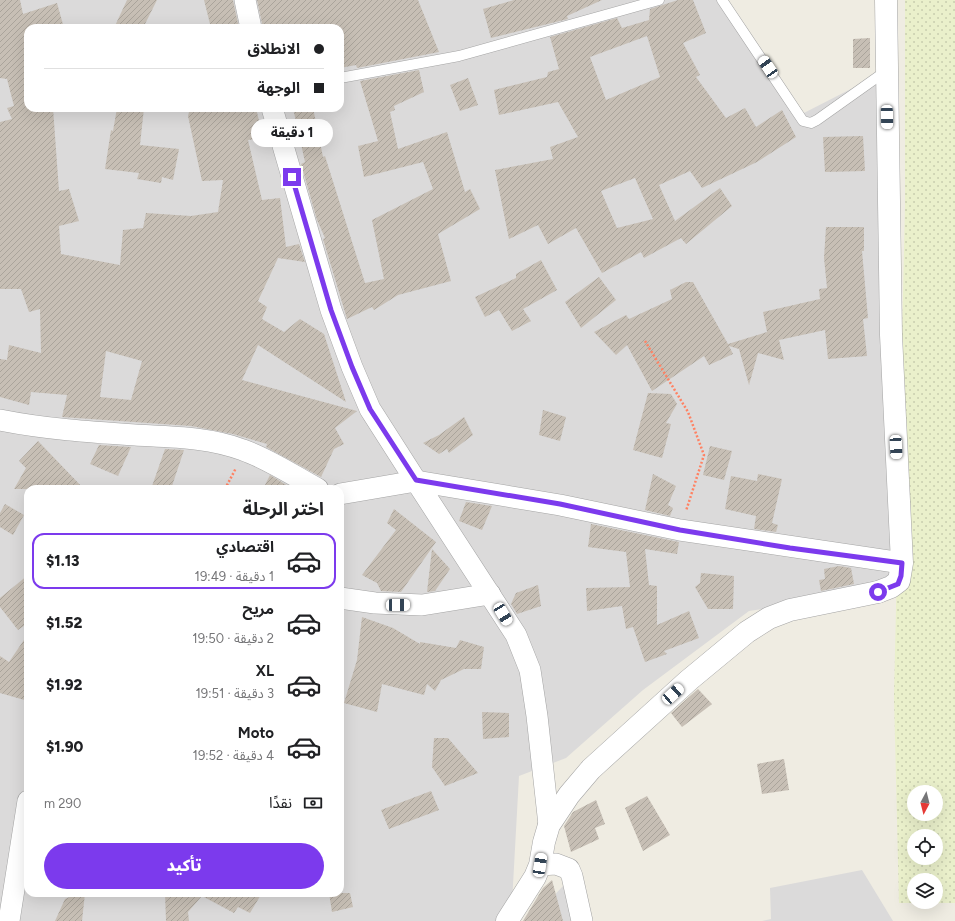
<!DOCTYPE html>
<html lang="ar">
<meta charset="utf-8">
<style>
body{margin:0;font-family:Figtree,"Noto Sans Arabic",sans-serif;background:#f2f2f2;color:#202124;direction:rtl;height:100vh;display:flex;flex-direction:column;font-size:15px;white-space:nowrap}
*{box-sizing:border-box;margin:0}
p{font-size:13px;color:#757577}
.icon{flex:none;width:22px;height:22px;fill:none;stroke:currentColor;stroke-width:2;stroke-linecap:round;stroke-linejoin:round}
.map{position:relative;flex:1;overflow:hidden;direction:ltr}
.drawer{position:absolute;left:24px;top:485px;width:320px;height:412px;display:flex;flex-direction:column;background:#fff;border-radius:12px;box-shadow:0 4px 16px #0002;direction:rtl}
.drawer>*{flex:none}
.hud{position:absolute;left:24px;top:24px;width:320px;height:88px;border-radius:12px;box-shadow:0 4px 16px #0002;direction:rtl;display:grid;align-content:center;height:88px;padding:0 20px;background:#fff}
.needle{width:26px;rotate:187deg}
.controls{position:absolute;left:907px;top:785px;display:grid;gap:8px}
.controls a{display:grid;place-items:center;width:36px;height:36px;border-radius:50%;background:#fff;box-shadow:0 4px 16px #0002;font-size:20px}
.end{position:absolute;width:18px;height:18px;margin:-9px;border:5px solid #7c3aed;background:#fff;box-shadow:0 0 0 2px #fff}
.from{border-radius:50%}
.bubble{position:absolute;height:28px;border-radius:14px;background:#fff;box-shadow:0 4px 16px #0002;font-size:13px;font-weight:800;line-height:28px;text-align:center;direction:rtl}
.car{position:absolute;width:12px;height:24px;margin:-12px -6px;border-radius:5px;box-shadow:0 0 3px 1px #0007;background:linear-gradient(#fff 24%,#345 0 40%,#fff 0 76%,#345 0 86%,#fff 0)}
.hud b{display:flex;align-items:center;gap:14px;height:38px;font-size:15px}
.hud b+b{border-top:1px solid #e0e0e0}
.hud i{width:10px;height:10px;background:#202124}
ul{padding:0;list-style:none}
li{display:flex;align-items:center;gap:12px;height:56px;margin:0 8px 6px;padding:0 12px;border:2px solid transparent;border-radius:12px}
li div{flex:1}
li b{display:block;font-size:15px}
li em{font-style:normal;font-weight:800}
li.active{border-color:#7c3aed}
li>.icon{width:36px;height:36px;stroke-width:1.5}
h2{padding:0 20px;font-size:18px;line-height:48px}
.pay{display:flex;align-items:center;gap:10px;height:44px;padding:0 20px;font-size:15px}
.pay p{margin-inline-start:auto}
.primary-button{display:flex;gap:8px;margin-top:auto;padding:8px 20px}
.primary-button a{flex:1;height:46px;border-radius:24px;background:#7c3aed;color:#fff;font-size:16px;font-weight:800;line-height:46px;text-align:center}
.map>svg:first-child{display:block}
.residential{fill:#dbdada;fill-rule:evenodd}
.farmland{fill:url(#farmland-dots);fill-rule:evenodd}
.building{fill:url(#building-hatch);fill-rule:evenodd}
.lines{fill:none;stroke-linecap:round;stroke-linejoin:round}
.service-casing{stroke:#a4a4a4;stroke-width:11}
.minor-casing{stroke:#a4a4a4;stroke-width:22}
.tertiary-casing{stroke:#a4a4a4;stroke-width:23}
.path{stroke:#ff8263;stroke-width:2.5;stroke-dasharray:2 2;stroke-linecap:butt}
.service{stroke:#fff;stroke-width:10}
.minor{stroke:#fff;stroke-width:21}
.tertiary{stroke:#fff;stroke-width:22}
.route{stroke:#7c3aed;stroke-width:5}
</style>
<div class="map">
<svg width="955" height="921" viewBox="0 0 955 921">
<defs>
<pattern id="farmland-dots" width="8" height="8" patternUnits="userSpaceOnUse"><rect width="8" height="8" fill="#eaf0cb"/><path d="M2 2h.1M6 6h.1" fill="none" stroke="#c8cdae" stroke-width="1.8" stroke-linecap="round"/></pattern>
<pattern id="building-hatch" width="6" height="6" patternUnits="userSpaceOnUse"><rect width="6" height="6" fill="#c7bfb5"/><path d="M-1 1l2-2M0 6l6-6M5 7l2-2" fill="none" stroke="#aaa49b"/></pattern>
</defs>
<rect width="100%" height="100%" fill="#efece2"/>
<g class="residential">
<path d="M0,0H721L800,115L886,71L894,577L821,600L749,611L643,690L566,758L519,776L511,921H0ZM28,28H340V108H28ZM28,489H340V893H28Z"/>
<path d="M862,870L893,921H762L771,919L770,888Z"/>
<path d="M563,886L572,921H530Z"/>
</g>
<path class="farmland" d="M905,0H955V903H899L894,697L905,205ZM914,792H936V814H914ZM914,836H936V858H914ZM914,880H936V902H914Z"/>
<g class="building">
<path d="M0,0H20L23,14L57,3L64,28H28V108H53L59,191L69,189L79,221L59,226L61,254L120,265L123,230L143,228L146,213L191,216L218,212L223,180L202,181L188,116L190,108H256L263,138L248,140L262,200L280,198L286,247L299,244L305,262L278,258L258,301L267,307L262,319L284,332L300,319L324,334L346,402L258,345L242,380L357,411L335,428L344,444L334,449L321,477L266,447L267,444L233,434L191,426L62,417L67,395L31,392L29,405L0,397V359L7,360L9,345L41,353L40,309L29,312L21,289H0V122L12,119L7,108L14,106L7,79L0,78ZM106,351L142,361L131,400L100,397Z"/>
<path d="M127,0H157L143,28H114Z"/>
<path d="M204,0H233L239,28H211Z"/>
<path d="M257,0H418L439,52L357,68L356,65L340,68V28H263Z"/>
<path d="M514,0H602L567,16L568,19L491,38L483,9Z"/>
<path d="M678,0H693L706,33L683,43L700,75L696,77L726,118L745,108L756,127L782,110L796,137L757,162L702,188L690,171L659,185L675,221L720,188L732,206L686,244L681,238L644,258L641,252L602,273L576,228L548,244L538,225L509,239L495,170L553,159L550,147L578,137L558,102L499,115L494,90L547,77L548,72L559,69L550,37L617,18L622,28L649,20L650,9ZM647,36L660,77L606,100L590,57ZM635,178L653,219L617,228L601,191Z"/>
<path d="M870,38V68H853V39Z"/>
<path d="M419,70L424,92L394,106L395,110L390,112L398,149L447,132L465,192L470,189L480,209L438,234L451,281L398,295L374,310L372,307L347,319L323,239L325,238L317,220L301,164L305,162L293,108H313L323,157L325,156L365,283L384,279L372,220L433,189L423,162L364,177L358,146L378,141L360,81Z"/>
<path d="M468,78L478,105L460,111L450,85Z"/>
<path d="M117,108H144L140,145L179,149L173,180L162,177L161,183L137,179L139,173L105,169L111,130L113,131Z"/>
<path d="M863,136L865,171L825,172L823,137Z"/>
<path d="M826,227H864V251H862L868,318L863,319L867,356L828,359L825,330L779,340L784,360L758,353L749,385L739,349L729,346L733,354L709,365L704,356L652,391L627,345L616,355L594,332L626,315L629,319L672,299L670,290L686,282H693L728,344L767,332L763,312L820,299L819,289L827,288L824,258Z"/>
<path d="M541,260L557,290L523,309L531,321L512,331L499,310L485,317L475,297L516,278V274Z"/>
<path d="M599,277L616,300L581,328L565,302Z"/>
<path d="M648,393L671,394L677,404L666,423L671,424L662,458L633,450Z"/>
<path d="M543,410L566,417L560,441L539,435Z"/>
<path d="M464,417L473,435L449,453L447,449L439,454L423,443L439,435Z"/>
<path d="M38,441L84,489H14L26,468L19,461Z"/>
<path d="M99,445L131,447L118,476L90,464Z"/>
<path d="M710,446L732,451L724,480L703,475Z"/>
<path d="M165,449L184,450L171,489H151Z"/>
<path d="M653,474L676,486L668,505L673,508L670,516L645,510Z"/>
<path d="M758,474L782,479L772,523L778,525L776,532L754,529L756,516L725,509L731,476L757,481Z"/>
<path d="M270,475L288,486L287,489H263Z"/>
<path d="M466,502L492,506L482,530L459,521Z"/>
<path d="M5,504L24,515L13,535L0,527V513Z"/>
<path d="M394,509L436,542L401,592L381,591L377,583L362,575L396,530L387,523Z"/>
<path d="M591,524L679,542L677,554L645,549L649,585L657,586V625L689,611L699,638L664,651L667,654L645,662L633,627L626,629L622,606L587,611L586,588L630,587L626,552L588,547Z"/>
<path d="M432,549L450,569L435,591L427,592Z"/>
<path d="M839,566L851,568L854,584L821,591L819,580L825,579L824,569Z"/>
<path d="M701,573L734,576L733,609H708L695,587L700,583Z"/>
<path d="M28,575V623L18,630L0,607V598Z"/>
<path d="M538,585L541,606L517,614L511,604L516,593Z"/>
<path d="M362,617L393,628L420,644V642L456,648L460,640L484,647L481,669H464L441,680L435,691L427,684L424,695L382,684L377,712L344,703L357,660Z"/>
<path d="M28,634V701L0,693V656L9,662Z"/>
<path d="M698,689L712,704L682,727L671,713Z"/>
<path d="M482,712L509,713V737L483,739Z"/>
<path d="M434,738H448L478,773L445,786L432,767Z"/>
<path d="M784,759L789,790L762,794L757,764Z"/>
<path d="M431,791L439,810L389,829L381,810Z"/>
<path d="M647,796L670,835L643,851L625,808Z"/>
<path d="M596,800L605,824L595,828L599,839L571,852L564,826L573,812Z"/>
<path d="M552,880L563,921H523L543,888Z"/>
<path d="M79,893H85L82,921H55L65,899Z"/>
<path d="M165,893H262L250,913L238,907L234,913L202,896L188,912L189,921H166Z"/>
<path d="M329,893H350L353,907L332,912Z"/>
</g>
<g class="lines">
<defs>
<g id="service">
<path d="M722,0L803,121L811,123L817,120L886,71"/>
<path d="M340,78L459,56L659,0"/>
</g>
<g id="minor">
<path d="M245,0L251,28"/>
<path d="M272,108L331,310L352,367L370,409L416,481L340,494"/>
<path d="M0,420C45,429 90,432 135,435C171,437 209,437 243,450C269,459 294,476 318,489"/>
<path d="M340,598L375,603L422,605L490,594"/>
<path d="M549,825L537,716L530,670L516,635L416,481L560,505L680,530L902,563"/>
<path d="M540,865L556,864L569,869L572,876L582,921"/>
<path d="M9,921L28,801"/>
</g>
<path id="tertiary" d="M507,921L535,877L540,865L544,842L549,825L569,795L591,769L689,680L747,632L769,618L790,610L878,592L891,587L899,581L902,563L891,335L886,0"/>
</defs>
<use href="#service" class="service-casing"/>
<use href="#minor" class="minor-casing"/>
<use href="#tertiary" class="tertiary-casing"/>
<g class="path">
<path d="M645,341L688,412L704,455L686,511"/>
<path d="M225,489L236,468"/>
</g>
<use href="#service" class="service"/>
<use href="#minor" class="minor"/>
<use href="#tertiary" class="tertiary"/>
</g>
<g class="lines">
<path class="route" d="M292,177L331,310L352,367L370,409L416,480L560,504L680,530L790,548L902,563L901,576L898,584L878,592"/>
</g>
</svg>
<div class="controls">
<a><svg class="needle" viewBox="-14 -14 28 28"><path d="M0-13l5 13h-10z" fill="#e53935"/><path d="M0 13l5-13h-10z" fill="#757577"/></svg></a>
<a><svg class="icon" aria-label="locate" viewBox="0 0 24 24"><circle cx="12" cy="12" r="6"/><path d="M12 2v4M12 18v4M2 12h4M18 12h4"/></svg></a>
<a><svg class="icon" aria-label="layers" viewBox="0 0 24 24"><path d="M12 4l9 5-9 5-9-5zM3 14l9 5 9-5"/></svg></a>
</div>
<i class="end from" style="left:878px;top:592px"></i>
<i class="end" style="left:292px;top:177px"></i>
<div class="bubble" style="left:251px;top:119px;width:82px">1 دقيقة</div>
<i class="car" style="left:768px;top:67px;rotate:326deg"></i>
<i class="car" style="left:887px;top:117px;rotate:179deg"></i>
<i class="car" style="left:896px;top:447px;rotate:177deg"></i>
<i class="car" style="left:398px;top:605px;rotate:89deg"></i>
<i class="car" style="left:503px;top:614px;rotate:149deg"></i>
<i class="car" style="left:673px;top:694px;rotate:48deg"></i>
<i class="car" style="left:540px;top:865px;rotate:9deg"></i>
<div class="hud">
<b><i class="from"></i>الانطلاق</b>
<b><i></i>الوجهة</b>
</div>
<section class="drawer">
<h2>اختر الرحلة</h2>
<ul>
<li class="active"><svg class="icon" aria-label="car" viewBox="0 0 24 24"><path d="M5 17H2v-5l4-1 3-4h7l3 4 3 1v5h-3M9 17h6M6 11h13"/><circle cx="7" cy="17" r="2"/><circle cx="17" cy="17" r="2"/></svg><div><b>اقتصادي</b><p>1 دقيقة · 19:49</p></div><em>$1.13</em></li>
<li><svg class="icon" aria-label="car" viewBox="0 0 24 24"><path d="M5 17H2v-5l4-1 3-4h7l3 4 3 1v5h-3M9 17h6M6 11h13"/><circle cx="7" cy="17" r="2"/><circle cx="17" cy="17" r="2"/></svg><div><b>مريح</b><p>2 دقيقة · 19:50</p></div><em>$1.52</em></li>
<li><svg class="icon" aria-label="car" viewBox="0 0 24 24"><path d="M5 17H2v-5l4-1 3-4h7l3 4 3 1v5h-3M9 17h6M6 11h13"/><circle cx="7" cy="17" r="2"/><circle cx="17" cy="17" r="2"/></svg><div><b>XL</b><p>3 دقيقة · 19:51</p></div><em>$1.92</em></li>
<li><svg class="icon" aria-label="car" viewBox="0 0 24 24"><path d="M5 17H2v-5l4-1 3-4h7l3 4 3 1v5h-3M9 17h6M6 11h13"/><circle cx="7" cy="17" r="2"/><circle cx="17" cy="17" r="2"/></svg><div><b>Moto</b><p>4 دقيقة · 19:52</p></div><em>$1.90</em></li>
</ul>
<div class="pay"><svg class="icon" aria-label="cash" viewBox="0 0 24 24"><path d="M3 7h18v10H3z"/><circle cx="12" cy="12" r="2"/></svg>نقدًا<p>290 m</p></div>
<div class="primary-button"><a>تأكيد</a></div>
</section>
</div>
